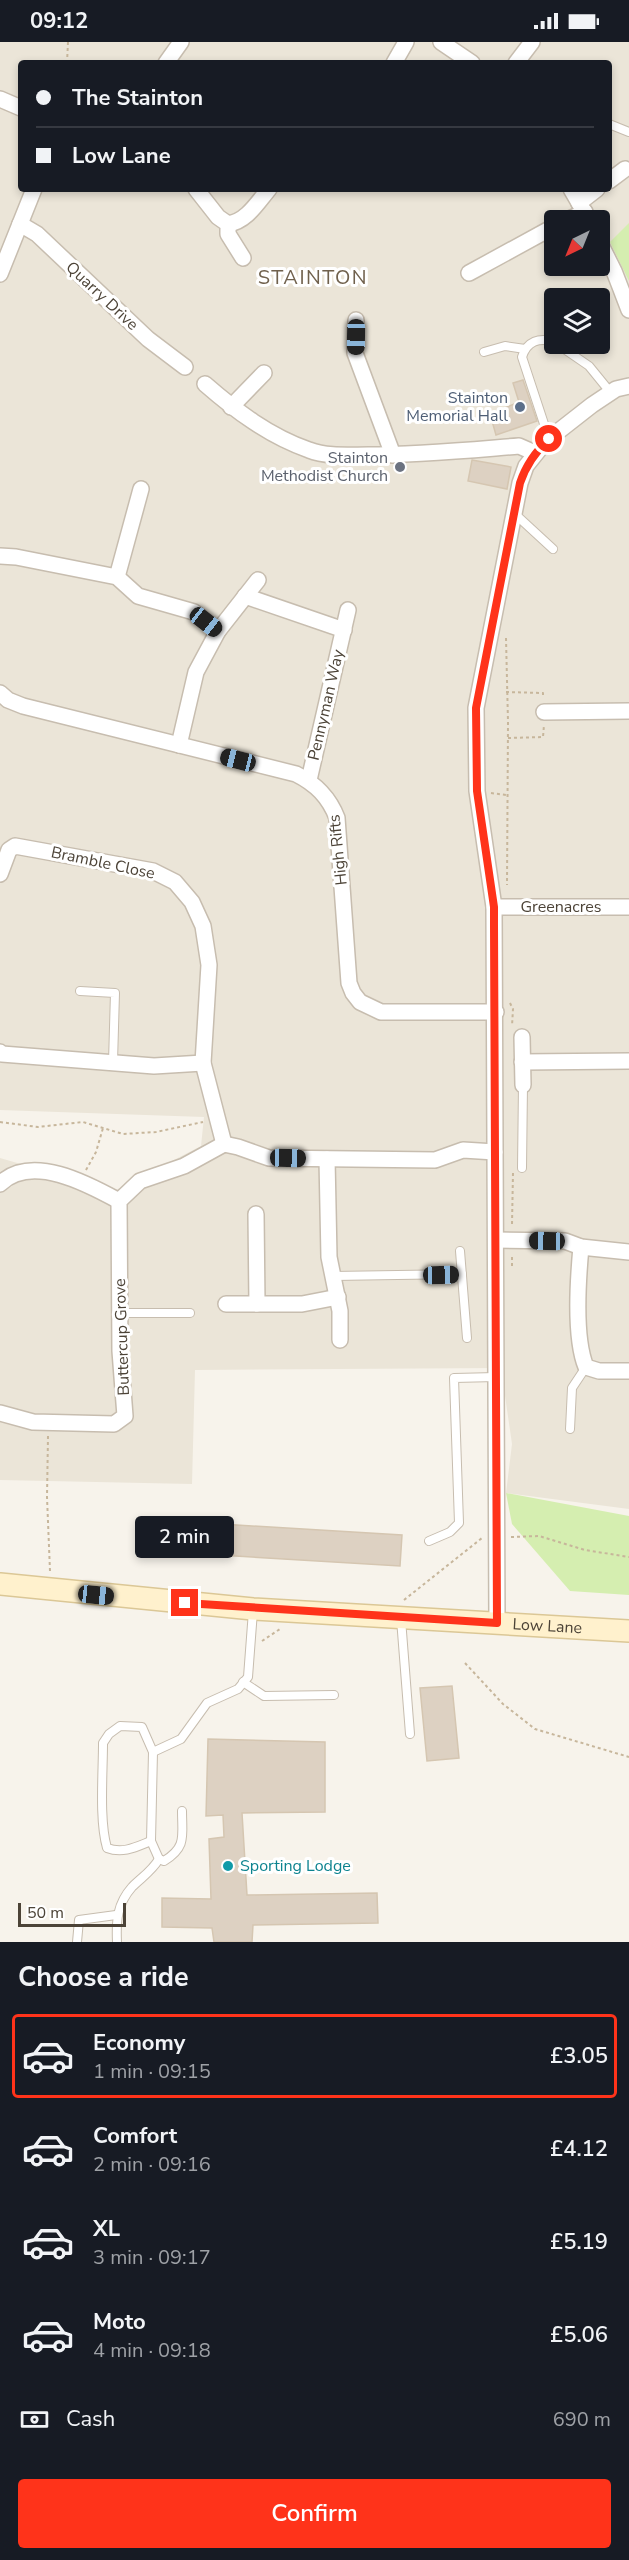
<!DOCTYPE html>
<meta charset="utf-8">
<style>
body{margin:0;font-family:"Nunito Sans",sans-serif;background:#242831;color:#f1f3f6;height:100vh;display:flex;flex-direction:column;font-size:22px;white-space:nowrap}
*{box-sizing:border-box;margin:0}
p{font-size:20px;color:#9ea1a6}
.icon{flex:none;width:33px;height:33px;fill:none;stroke:currentColor;stroke-width:2;stroke-linecap:round;stroke-linejoin:round}
.map{position:relative;height:1900px;overflow:hidden}
.sheet{display:flex;flex-direction:column;background:#171b24;flex:1}
.sheet>*{flex:none}
.top-card{position:absolute;left:18px;top:18px;width:594px;height:132px;border-radius:6px;box-shadow:0 3px 9px #0003;display:grid;align-content:center;height:132px;padding:0 18px;background:#171b24}
.needle{width:39px;rotate:223deg}
.fabs{position:absolute;left:544px;top:168px;display:grid;gap:12px}
.fabs a{display:grid;place-items:center;width:66px;height:66px;border-radius:6px;background:#171b24;box-shadow:0 3px 9px #0003;font-size:30px}
.scale{position:absolute;left:18px;bottom:15px;width:108px;box-sizing:border-box;padding-left:6px;border:3px solid #4c4337;border-top:0;font-size:16px;line-height:21px;white-space:nowrap;color:#4c4337;-webkit-text-stroke:4px #fff;paint-order:stroke}
.end{position:absolute;width:27px;height:27px;margin:-14px;border:8px solid #ff331a;background:#fff;box-shadow:0 0 0 3px #fff}
.from{border-radius:50%}
.bubble{position:absolute;height:42px;border-radius:6px;background:#171b24;box-shadow:0 3px 9px #0003;font-size:20px;font-weight:600;line-height:42px;text-align:center}
.car{position:absolute;width:18px;height:36px;margin:-18px -9px;border-radius:8px;box-shadow:0 0 4px 2px #0007;background:linear-gradient(#222 24%,#8ab4d8 0 40%,#222 0 76%,#8ab4d8 0 86%,#222 0)}
.top-card b{display:flex;align-items:center;gap:21px;height:57px;font-size:22px}
.top-card b+b{border-top:2px solid #363941}
.top-card i{width:15px;height:15px;background:#f1f3f6}
ul{padding:0;list-style:none}
li{display:flex;align-items:center;gap:18px;height:84px;margin:0 12px 9px;padding:0 6px;border:3px solid transparent;border-radius:6px}
li div{flex:1}
li b{display:block;font-size:22px}
li em{font-style:normal;font-weight:600}
li.selected{border-color:#ff331a}
li>.icon{width:54px;height:54px;stroke-width:1.5}
h2{padding:0 18px;font-size:27px;line-height:72px}
.pay{display:flex;align-items:center;gap:15px;height:66px;padding:0 18px;font-size:22px}
.pay p{margin-inline-start:auto}
.action{display:flex;gap:12px;margin-top:auto;padding:12px 18px}
.action a{flex:1;height:69px;border-radius:6px;background:#ff331a;color:#fff;font-size:24px;font-weight:600;line-height:69px;text-align:center}
.status{display:flex;justify-content:space-between;align-items:center;height:42px;padding:0 30px;background:#171b24;direction:ltr}
.status svg{height:16px;fill:currentColor}
.map>svg:first-child{display:block}
.residential{fill:#ebe5d8;fill-rule:evenodd}
.green{fill:#d5eeb0}
.building{fill:#ddd1c2;stroke:#d5c6b1;stroke-width:1.5}
.lines{fill:none;stroke-linecap:round;stroke-linejoin:round}
.service-casing{stroke:#c7bdaf;stroke-width:10}
.minor-casing{stroke:#c7bdaf;stroke-width:18}
.secondary-casing{stroke:#dbc796;stroke-width:24}
.path{stroke:#c7b69b;stroke-width:2;stroke-dasharray:3 3;stroke-linecap:butt}
.service{stroke:#fff;stroke-width:8}
.minor{stroke:#fff;stroke-width:15}
.secondary{stroke:#fff1cd;stroke-width:21}
.route{stroke:#ff331a;stroke-width:8}
.service-dot{fill:#5c6f8a;stroke:#fff;stroke-width:2}
.worship-dot{fill:#6b7280;stroke:#fff;stroke-width:2}
.culture-dot{fill:#0f9aa8;stroke:#fff;stroke-width:2}
.labels{text-anchor:middle;dominant-baseline:central;stroke-width:6;stroke-linejoin:round;paint-order:stroke}
.street-label{font-size:16px;fill:#4c4337;stroke:#fff}
.service-label{font-size:16px;fill:#4e5e75;stroke:#fff;text-anchor:end}
.worship-label{font-size:16px;fill:#5b616d;stroke:#fff;text-anchor:end}
.culture-label{font-size:16px;fill:#0d838f;stroke:#fff;text-anchor:start}
.quarter-label{font-size:20px;letter-spacing:1.5px;fill:#70614d;stroke:#fff}
</style>
<div class="status"><b>09:12</b><svg viewBox="0 0 49 12"><path d="M0 12V9h3v3zM5 12V6h3v6zM10 12V3h3v9zM15 12V0h3v12zM26 1h20v11H26zM47 4h2v5h-2z"/></svg></div>
<div class="map">
<svg width="629" height="1900" viewBox="0 0 629 1900">
<rect width="100%" height="100%" fill="#f7f3eb"/>
<path class="residential" d="M0,0H629V1467L506,1451L512,1402L501,1326L195,1328L192,1442L0,1438V1116L114,1149L201,1104L204,1075L0,1068ZM21,21H609V147H21ZM555,178H600V224H555ZM555,256H600V302H555Z"/>
<g class="green">
<path d="M629,181V239L610,200Z"/>
<path d="M506,1451L629,1474V1553L570,1549L512,1482Z"/>
</g>
<g class="building">
<path d="M523,338L537,379L496,393L490,372L519,360L513,341Z"/>
<path d="M472,418L511,425L507,447L468,439Z"/>
<path d="M221,1482L402,1493L400,1524L219,1513Z"/>
<path d="M452,1644L459,1716L427,1719L420,1646Z"/>
<path d="M208,1697L325,1700V1770L242,1771L247,1853L377,1851L378,1881L253,1883L252,1900H214L212,1886L162,1885V1856L211,1857L209,1797L224,1795L223,1773L206,1774Z"/>
</g>
<g class="lines">
<defs>
<g id="service">
<path d="M609,82L629,90"/>
<path d="M557,302L589,324L611,351"/>
<path d="M484,310L505,304L525,307"/>
<path d="M549,397L522,315C527,299 539,295 555,300"/>
<path d="M515,472L553,507"/>
<path d="M80,949L115,951L113,1020"/>
<path d="M522,1126L523,1043"/>
<path d="M460,1209L467,1296"/>
<path d="M333,1234L462,1232"/>
<path d="M120,1271H190"/>
<path d="M570,1387L572,1346L586,1325"/>
<path d="M429,1499L450,1490L459,1481L454,1336L496,1335"/>
<path d="M401,1577L410,1692"/>
<path d="M243,1640L264,1654L334,1653"/>
<path d="M153,1710L181,1697L207,1661L238,1647L248,1635L253,1569"/>
<path d="M151,1799C136,1805 123,1812 107,1806C99,1778 103,1732 103,1701L109,1692L120,1684L142,1685L153,1710L151,1799L159,1817"/>
<path d="M159,1817L164,1819C187,1805 182,1794 182,1769"/>
<path d="M77,1900L79,1878L116,1873"/>
<path d="M117,1900C116,1879 117,1862 132,1845C142,1835 152,1829 159,1817"/>
</g>
<g id="minor">
<path d="M441,0L472,21"/>
<path d="M166,21L181,0"/>
<path d="M394,21L406,0"/>
<path d="M516,21L532,0"/>
<path d="M0,57L21,66"/>
<path d="M609,139L625,127"/>
<path d="M196,147L218,175L228,182V192L243,216"/>
<path d="M571,147L589,178"/>
<path d="M579,161L597,147"/>
<path d="M567,178L585,170"/>
<path d="M20,182L37,192L148,297L185,325"/>
<path d="M228,182C247,179 257,161 269,147"/>
<path d="M600,201L614,229L629,268"/>
<path d="M469,231L555,184"/>
<path d="M0,232L34,147"/>
<path d="M356,278L355,311L393,413"/>
<path d="M205,342C236,369 269,394 309,408C327,415 349,413 368,413C418,413 469,408 519,404L535,411"/>
<path d="M231,365L264,331"/>
<path d="M0,514L16,515L117,535L138,554L194,570L218,589"/>
<path d="M117,535L141,447"/>
<path d="M245,554L344,588"/>
<path d="M0,651L8,658L23,664L296,732C316,742 329,755 337,776L349,941L353,951L360,960L381,970H496"/>
<path d="M544,670L629,669"/>
<path d="M179,703L196,630L218,589L258,538"/>
<path d="M309,738L348,568"/>
<path d="M0,832L9,808L15,804L153,829L175,840L192,860L203,884L209,923L203,1021L224,1102"/>
<path d="M494,865H629"/>
<path d="M522,995L523,1043"/>
<path d="M0,1010L2,1012L154,1024L203,1021"/>
<path d="M522,1020L629,1019"/>
<path d="M224,1102L238,1105L269,1116L435,1118L463,1108L495,1110"/>
<path d="M327,1117L329,1215L340,1269V1298"/>
<path d="M0,1142C31,1111 88,1142 119,1159"/>
<path d="M256,1172L257,1262"/>
<path d="M496,1198L565,1199L581,1205L629,1210"/>
<path d="M581,1205C578,1237 574,1296 586,1325L599,1329H629"/>
<path d="M226,1262H302L338,1255"/>
<path d="M0,1371L33,1380L114,1382L125,1374L120,1309L119,1159L140,1139L184,1124L224,1102"/>
<path d="M497,1581L494,865L477,749L476,666L520,441L526,424L546,399L592,363L616,347L629,344"/>
</g>
<g id="secondary">
<path id="s1" d="M0,1542L253,1567L629,1589"/>
</g>
</defs>
<use href="#service" class="service-casing"/>
<use href="#minor" class="minor-casing"/>
<use href="#secondary" class="secondary-casing"/>
<g class="path">
<path d="M67,21L68,0"/>
<path d="M506,596L508,680L507,843"/>
<path d="M506,650L543,651V656"/>
<path d="M508,696L543,695L544,683"/>
<path d="M491,751L506,753"/>
<path d="M510,961L513,967L512,984"/>
<path d="M0,1080L38,1085L83,1080L123,1092L156,1090L203,1080"/>
<path d="M86,1128L96,1110L103,1086"/>
<path d="M512,1182L513,1131"/>
<path d="M512,1224V1212"/>
<path d="M48,1394L47,1455L50,1529"/>
<path d="M511,1495L539,1494L585,1508L629,1515"/>
<path d="M404,1558L482,1496"/>
<path d="M262,1599L280,1587"/>
<path d="M465,1621L503,1662L535,1687L629,1715"/>
</g>
<use href="#service" class="service"/>
<use href="#minor" class="minor"/>
<use href="#secondary" class="secondary"/>
</g>
<g class="lines">
<path class="route" d="M185,1561L497,1581L494,883V865L477,749L476,666L520,441C526,423 535,410 549,397"/>
</g>
<circle class="service-dot" cx="520" cy="365" r="6"/>
<circle class="worship-dot" cx="400" cy="425" r="6"/>
<circle class="culture-dot" cx="228" cy="1824" r="6"/>
<g class="labels">
<g class="street-label">
<text transform="translate(102 254) rotate(43)">Quarry Drive</text>
<text transform="translate(326 663) rotate(-77)">Pennyman Way</text>
<text transform="translate(338 808) rotate(-96)">High Rifts</text>
<text transform="translate(103 821) rotate(12)">Bramble Close</text>
<text x="561" y="865">Greenacres</text>
<text transform="translate(122 1295) rotate(-92)">Buttercup Grove</text>
<text stroke="none"><textPath href="#s1" startOffset="549">Low Lane</textPath></text>
</g>
<g class="service-label">
<text x="508" y="356">Stainton<tspan x="508" dy="18">Memorial Hall</tspan></text>
</g>
<g class="worship-label">
<text x="388" y="416">Stainton<tspan x="388" dy="18">Methodist Church</tspan></text>
</g>
<g class="culture-label">
<text x="240" y="1824">Sporting Lodge</text>
</g>
<g class="quarter-label">
<text x="313" y="235">STAINTON</text>
</g>
</g>
</svg>
<div class="fabs">
<a><svg class="needle" viewBox="-14 -14 28 28"><path d="M0-13l5 13h-10z" fill="#e53935"/><path d="M0 13l5-13h-10z" fill="#9ea1a6"/></svg></a>
<a><svg class="icon" aria-label="layers" viewBox="0 0 24 24"><path d="M12 4l9 5-9 5-9-5zM3 14l9 5 9-5"/></svg></a>
</div>
<div class="scale">50 m</div>
<i class="end from" style="left:549px;top:397px"></i>
<i class="end" style="left:185px;top:1561px"></i>
<div class="bubble" style="left:135px;top:1474px;width:99px">2 min</div>
<i class="car" style="left:356px;top:295px;rotate:181deg"></i>
<i class="car" style="left:206px;top:580px;rotate:128deg"></i>
<i class="car" style="left:238px;top:718px;rotate:284deg"></i>
<i class="car" style="left:288px;top:1116px;rotate:91deg"></i>
<i class="car" style="left:547px;top:1199px;rotate:271deg"></i>
<i class="car" style="left:441px;top:1233px;rotate:89deg"></i>
<i class="car" style="left:96px;top:1553px;rotate:96deg"></i>
<div class="top-card">
<b><i class="from"></i>The Stainton</b>
<b><i></i>Low Lane</b>
</div>
</div>
<section class="sheet">
<h2>Choose a ride</h2>
<ul>
<li class="selected"><svg class="icon" aria-label="car" viewBox="0 0 24 24"><path d="M5 17H2v-5l4-1 3-4h7l3 4 3 1v5h-3M9 17h6M6 11h13"/><circle cx="7" cy="17" r="2"/><circle cx="17" cy="17" r="2"/></svg><div><b>Economy</b><p>1 min · 09:15</p></div><em>£3.05</em></li>
<li><svg class="icon" aria-label="car" viewBox="0 0 24 24"><path d="M5 17H2v-5l4-1 3-4h7l3 4 3 1v5h-3M9 17h6M6 11h13"/><circle cx="7" cy="17" r="2"/><circle cx="17" cy="17" r="2"/></svg><div><b>Comfort</b><p>2 min · 09:16</p></div><em>£4.12</em></li>
<li><svg class="icon" aria-label="car" viewBox="0 0 24 24"><path d="M5 17H2v-5l4-1 3-4h7l3 4 3 1v5h-3M9 17h6M6 11h13"/><circle cx="7" cy="17" r="2"/><circle cx="17" cy="17" r="2"/></svg><div><b>XL</b><p>3 min · 09:17</p></div><em>£5.19</em></li>
<li><svg class="icon" aria-label="car" viewBox="0 0 24 24"><path d="M5 17H2v-5l4-1 3-4h7l3 4 3 1v5h-3M9 17h6M6 11h13"/><circle cx="7" cy="17" r="2"/><circle cx="17" cy="17" r="2"/></svg><div><b>Moto</b><p>4 min · 09:18</p></div><em>£5.06</em></li>
</ul>
<div class="pay"><svg class="icon" aria-label="cash" viewBox="0 0 24 24"><path d="M3 7h18v10H3z"/><circle cx="12" cy="12" r="2"/></svg>Cash<p>690 m</p></div>
<div class="action"><a>Confirm</a></div>
</section>
